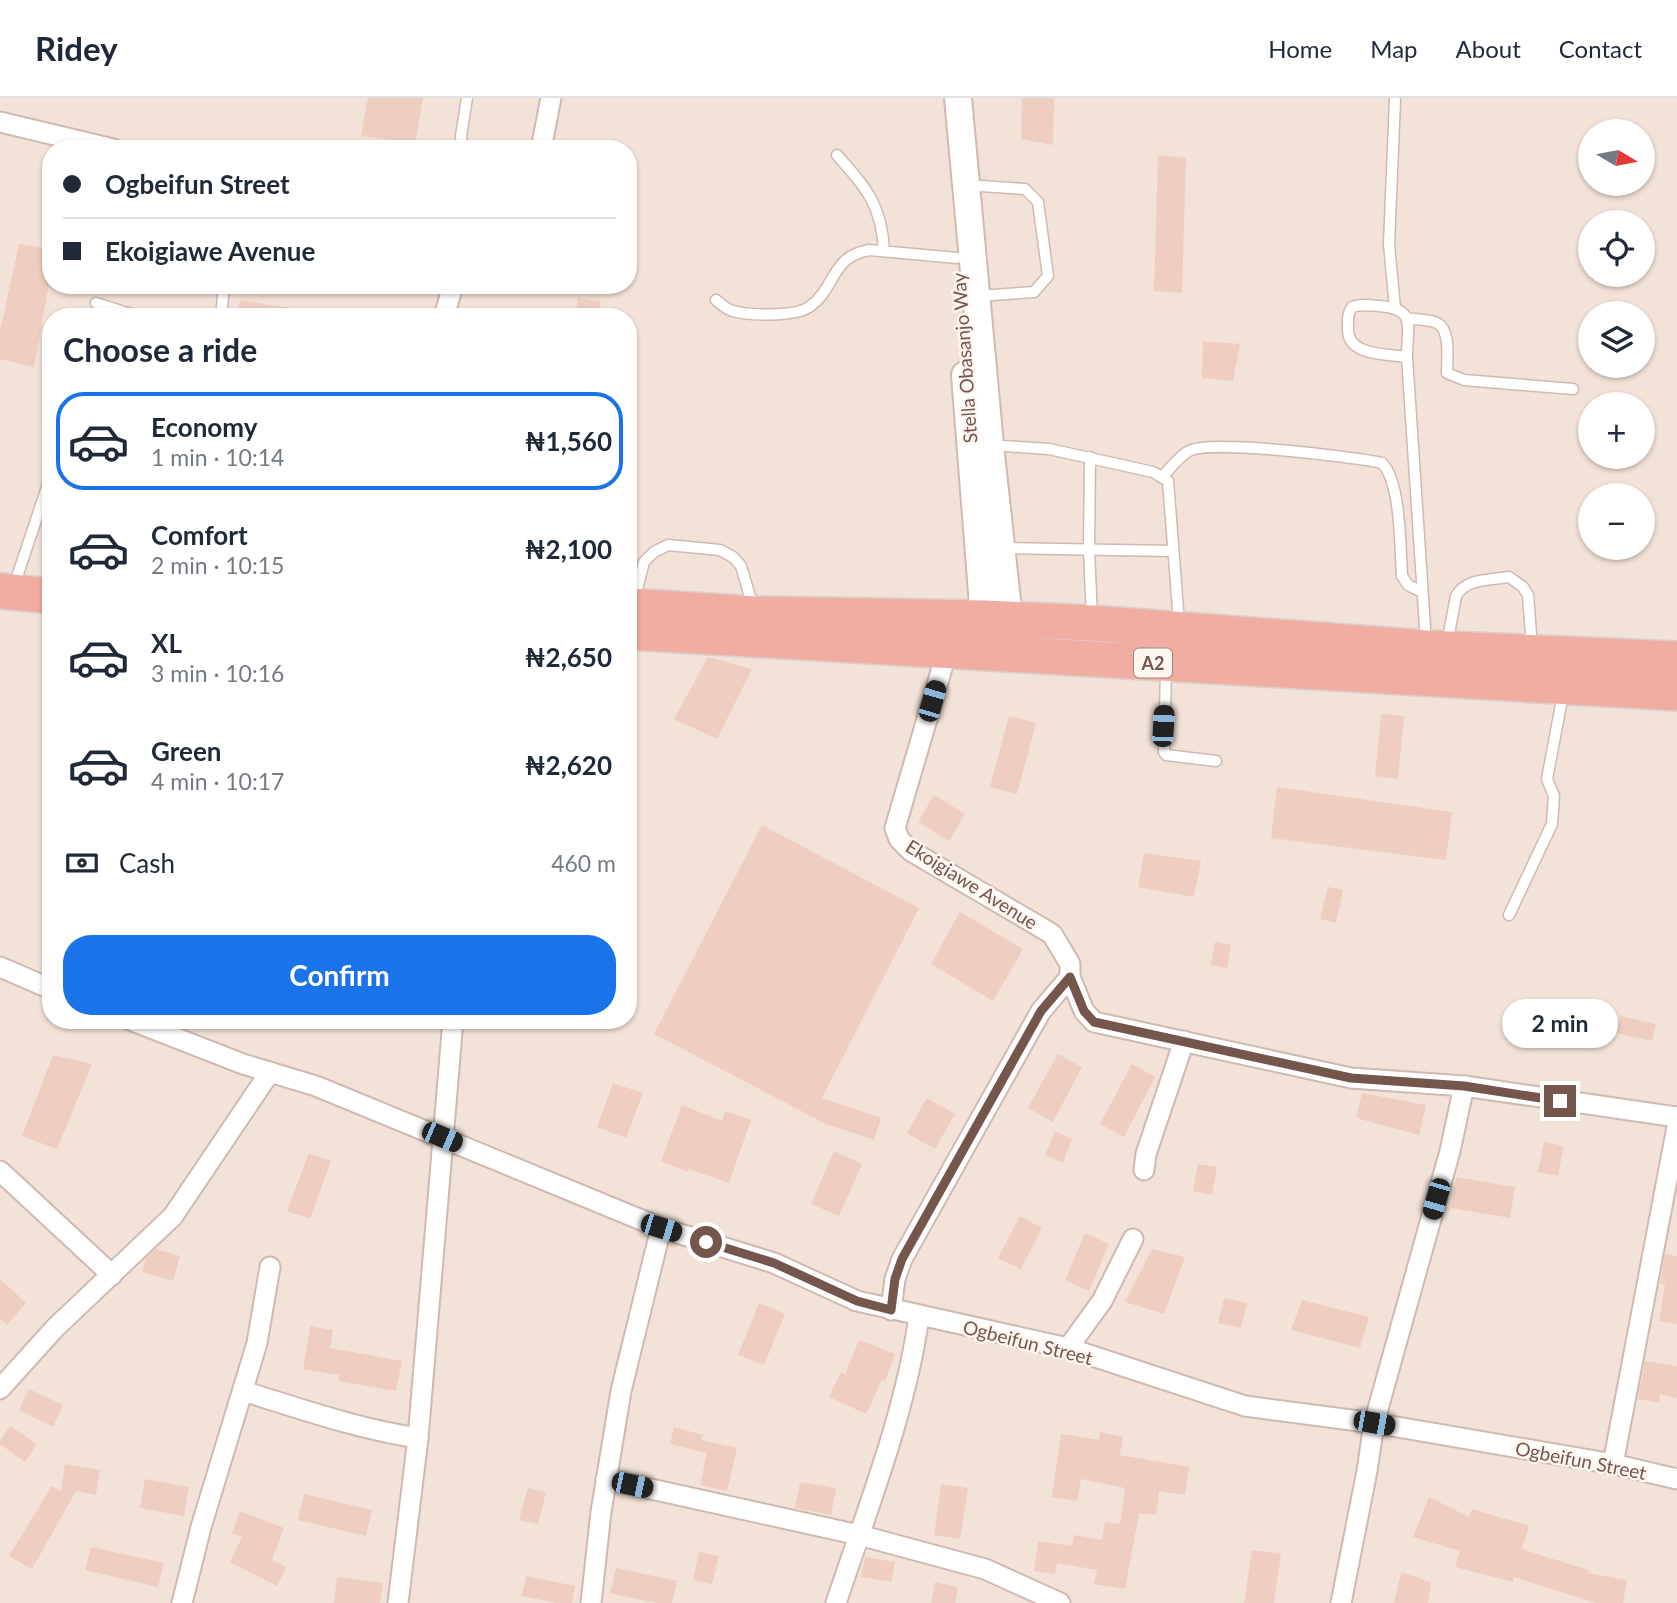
<!DOCTYPE html>
<meta charset="utf-8">
<style>
body{margin:0;font-family:Lato,sans-serif;background:#f2f2f3;color:#1f2937;height:100vh;display:flex;flex-direction:column;font-size:26px;white-space:nowrap}
*{box-sizing:border-box;margin:0}
p{font-size:23px;color:#747a83}
.icon{flex:none;width:38px;height:38px;fill:none;stroke:currentColor;stroke-width:2;stroke-linecap:round;stroke-linejoin:round}
.map{position:relative;flex:1;overflow:hidden}
.side{position:absolute;left:42px;top:210px;width:595px;height:721px;display:flex;flex-direction:column;background:#fff;border-radius:28px;box-shadow:0 2px 5px #0004}
.side>*{flex:none}
.guide{position:absolute;left:42px;top:42px;width:595px;height:154px;border-radius:28px;box-shadow:0 2px 5px #0004;display:grid;align-content:center;height:154px;padding:0 21px;background:#fff}
.needle{width:46px;rotate:100deg}
.controls{position:absolute;left:1578px;top:21px;display:grid;gap:14px}
.controls a{display:grid;place-items:center;width:77px;height:77px;border-radius:50%;background:#fff;box-shadow:0 2px 5px #0004;font-size:35px}
.end{position:absolute;width:32px;height:32px;margin:-16px;border:9px solid #74564d;background:#fff;box-shadow:0 0 0 4px #fff}
.from{border-radius:50%}
.bubble{position:absolute;height:49px;border-radius:24px;background:#fff;box-shadow:0 2px 5px #0004;font-size:23px;font-weight:700;line-height:49px;text-align:center}
.car{position:absolute;width:21px;height:42px;margin:-21px -10px;border-radius:9px;box-shadow:0 0 5px 2px #0007;background:linear-gradient(#222 24%,#8ab4d8 0 40%,#222 0 76%,#8ab4d8 0 86%,#222 0)}
.guide b{display:flex;align-items:center;gap:24px;height:66px;font-size:26px}
.guide b+b{border-top:2px solid #e0e1e3}
.guide i{width:18px;height:18px;background:#1f2937}
ul{padding:0;list-style:none}
li{display:flex;align-items:center;gap:21px;height:98px;margin:0 14px 10px;padding:0 7px;border:4px solid transparent;border-radius:28px}
li div{flex:1}
li b{display:block;font-size:26px}
li em{font-style:normal;font-weight:700}
li.active{border-color:#1a73e8}
li>.icon{width:63px;height:63px;stroke-width:1.5}
h2{padding:0 21px;font-size:32px;line-height:84px}
.pay{display:flex;align-items:center;gap:18px;height:77px;padding:0 21px;font-size:26px}
.pay p{margin-inline-start:auto}
.primary-button{display:flex;gap:14px;margin-top:auto;padding:14px 21px}
.primary-button a{flex:1;height:80px;border-radius:28px;background:#1a73e8;color:#fff;font-size:28px;font-weight:700;line-height:80px;text-align:center}
header{display:flex;align-items:center;gap:42px;box-sizing:border-box;height:98px;padding:0 35px;background:#fff;border-bottom:2px solid #e0e1e3}
header strong{font-size:33px}
nav{display:flex;gap:38px;margin-inline-start:auto;font-size:24px}
.map>svg:first-child{display:block}
.residential{fill:#f3e2d7;fill-rule:evenodd}
.building{fill:#efcec1}
.lines{fill:none;stroke-linecap:round;stroke-linejoin:round}
.lane-casing{stroke:#cfbab1;stroke-width:13}
.street-casing{stroke:#cfbab1;stroke-width:23}
.secondary-casing{stroke:#d1baaf;stroke-width:30}
.highway-casing{stroke:#d8d0cd;stroke-width:38}
.lane{stroke:#fff;stroke-width:10}
.street{stroke:#fff;stroke-width:19}
.secondary{stroke:#fff;stroke-width:26}
.highway{stroke:#f2ada3;stroke-width:35}
.route{stroke:#74564d;stroke-width:9}
.labels{text-anchor:middle;dominant-baseline:central;stroke-width:5;stroke-linejoin:round;paint-order:stroke}
.shield{fill:#fef6ef;stroke:#9d867e;stroke-width:2}
.shield-label{font-size:18px;font-weight:bold;fill:#74564d}
.street-label{font-size:19px;fill:#74564d;stroke:#fef6ef}
</style>
<header>
<strong>Ridey</strong>
<nav><a>Home</a><a>Map</a><a>About</a><a>Contact</a></nav>
</header>
<div class="map">
<svg width="1677" height="1505" viewBox="0 0 1677 1505">
<rect width="100%" height="100%" fill="#fbf1e8"/>
<path class="residential" d="M0,0H1677V1505H0ZM1591,33H1643V86H1591ZM51,51H628V187H51ZM1591,124H1643V177H1591ZM1591,215H1643V268H1591ZM51,219H628V922H51ZM1591,306H1643V359H1591ZM1591,397H1643V450H1591Z"/>
<g class="building">
<path d="M368,0H423L415,45L361,38Z"/>
<path d="M1022,0H1054L1053,47L1021,41Z"/>
<path d="M1158,57L1186,60L1182,195L1154,193Z"/>
<path d="M19,146L51,151V174L34,269L0,261V233Z"/>
<path d="M578,200L601,204L598,219H575Z"/>
<path d="M240,202L302,212L301,219H237Z"/>
<path d="M1203,243L1240,246L1233,283L1202,280Z"/>
<path d="M708,559L752,571L717,641L674,621Z"/>
<path d="M1381,616L1404,618L1398,681L1375,678Z"/>
<path d="M1009,618L1036,625L1017,696L990,689Z"/>
<path d="M1277,689L1452,714L1446,762L1271,740Z"/>
<path d="M934,697L965,716L949,743L918,724Z"/>
<path d="M762,727L919,810L822,1000L881,1020L874,1042L826,1026L654,936Z"/>
<path d="M1144,755L1201,763L1194,799L1138,789Z"/>
<path d="M1328,789L1343,792L1336,825L1320,821Z"/>
<path d="M960,814L1023,851L993,903L931,866Z"/>
<path d="M1215,844L1231,847L1227,870L1211,867Z"/>
<path d="M1620,918L1656,926L1652,943L1616,935Z"/>
<path d="M1058,956L1082,969L1053,1024L1028,1010Z"/>
<path d="M53,957L92,966L57,1051L22,1038Z"/>
<path d="M1132,966L1155,979L1124,1039L1100,1026Z"/>
<path d="M613,985L643,995L626,1040L597,1029Z"/>
<path d="M1362,995L1426,1007L1419,1037L1356,1020Z"/>
<path d="M927,1000L955,1016L935,1051L907,1035Z"/>
<path d="M682,1007L722,1023L725,1013L751,1022L729,1085L689,1071L688,1074L661,1063Z"/>
<path d="M1055,1033L1072,1041L1063,1065L1045,1057Z"/>
<path d="M1544,1044L1564,1048L1558,1078L1538,1074Z"/>
<path d="M834,1053L862,1066L839,1118L811,1106Z"/>
<path d="M309,1055L331,1063L310,1121L287,1113Z"/>
<path d="M1198,1066L1217,1069L1212,1097L1193,1093Z"/>
<path d="M1456,1079L1515,1089L1510,1120L1451,1110Z"/>
<path d="M1020,1118L1042,1130L1021,1171L998,1160Z"/>
<path d="M1085,1135L1109,1146L1089,1193L1065,1182Z"/>
<path d="M156,1151L180,1158L173,1183L142,1174L146,1160Z"/>
<path d="M1152,1151L1185,1159L1164,1216L1125,1204Z"/>
<path d="M1665,1156L1677,1158V1226L1659,1223L1665,1186L1660,1185Z"/>
<path d="M0,1181L26,1205L7,1227L0,1221Z"/>
<path d="M1224,1200L1247,1205L1241,1230L1218,1225Z"/>
<path d="M1302,1202L1369,1219L1360,1250L1291,1232Z"/>
<path d="M759,1205L785,1216L764,1267L738,1257Z"/>
<path d="M310,1228L333,1232L330,1250L402,1263L396,1293L338,1283L339,1277L303,1271Z"/>
<path d="M859,1242L895,1256L885,1283L882,1282L866,1316L829,1299L841,1274L845,1276Z"/>
<path d="M1645,1263L1677,1268V1300L1660,1296L1659,1305L1638,1301Z"/>
<path d="M29,1291L63,1307L53,1329L19,1312Z"/>
<path d="M10,1328L37,1346L25,1364L0,1346V1343Z"/>
<path d="M674,1329L703,1337L701,1342L737,1350L727,1393L700,1387L707,1355L670,1346Z"/>
<path d="M1100,1334L1123,1339L1120,1357L1189,1369L1185,1397L1159,1393L1156,1417L1139,1415L1125,1491L1094,1486L1097,1472L1057,1465L1055,1476L1034,1473L1038,1443L1072,1448L1074,1437L1102,1442L1105,1424L1120,1426L1125,1390L1081,1381L1077,1403L1052,1399L1061,1336L1099,1342Z"/>
<path d="M65,1366L100,1372L96,1397L76,1393L32,1471L9,1458L52,1388L61,1393Z"/>
<path d="M145,1381L189,1389L184,1418L140,1410Z"/>
<path d="M800,1384L836,1390L831,1417L795,1410Z"/>
<path d="M941,1386L968,1390L960,1441L934,1437Z"/>
<path d="M528,1390L546,1394L538,1426L519,1422Z"/>
<path d="M304,1396L372,1412L366,1438L298,1422Z"/>
<path d="M1429,1399L1469,1419L1472,1411L1529,1428L1522,1451L1588,1472L1587,1475L1627,1482L1623,1505H1596L1514,1479L1513,1484L1455,1469L1460,1453L1413,1439Z"/>
<path d="M240,1413L284,1430L272,1462L286,1469L277,1488L230,1464L242,1439L232,1435Z"/>
<path d="M91,1449L164,1465L158,1489L85,1472Z"/>
<path d="M1252,1452L1281,1456L1274,1505H1244Z"/>
<path d="M699,1454L719,1458L712,1486L693,1482Z"/>
<path d="M865,1459L895,1464L891,1484L861,1479Z"/>
<path d="M616,1470L677,1483L672,1505H656L610,1495Z"/>
<path d="M1401,1474L1431,1484L1428,1505H1394Z"/>
<path d="M526,1478L575,1488L572,1505H557L522,1498Z"/>
<path d="M337,1479L383,1485L380,1505H334Z"/>
<path d="M935,1484L958,1489L955,1505H931Z"/>
</g>
<g class="lines">
<defs>
<g id="lane">
<path d="M463,51L461,38L467,0"/>
<path d="M837,57C866,90 882,107 884,153"/>
<path d="M966,87L1025,91L1038,104L1048,178L1034,194L978,198"/>
<path d="M716,202C720,205 725,210 730,212C746,218 795,219 809,209C836,191 830,159 869,152L957,160"/>
<path d="M96,205L140,219"/>
<path d="M1395,210L1389,146L1395,2"/>
<path d="M221,219L224,187"/>
<path d="M1407,220C1416,222 1429,221 1437,225C1451,232 1447,261 1447,275L1464,282L1573,291"/>
<path d="M1407,259C1387,256 1347,258 1348,231C1348,223 1347,216 1352,209C1361,206 1369,207 1379,208C1417,211 1407,227 1407,259L1426,544"/>
<path d="M990,347L1049,351L1153,374L1168,383L1179,524"/>
<path d="M1090,359L1089,452L1092,520"/>
<path d="M1162,379C1170,371 1179,358 1189,353C1209,341 1354,359 1382,365C1401,384 1400,449 1402,478L1408,487L1422,494"/>
<path d="M1002,450L1173,453"/>
<path d="M18,476L51,377"/>
<path d="M634,503L644,464L654,454L668,447L720,452L733,459L741,468L753,509"/>
<path d="M1447,546L1456,498C1466,480 1490,482 1509,479L1523,489L1528,497L1532,550"/>
<path d="M1166,573L1164,654L1166,657L1216,663"/>
<path d="M1509,817L1552,726L1554,698L1547,681L1563,596"/>
</g>
<g id="street">
<path d="M0,24L113,51"/>
<path d="M541,51L551,0"/>
<path d="M444,219L453,187"/>
<path d="M947,553L895,730L899,741L911,753L1052,836L1070,866V879L1084,913L1094,924L1351,980L1464,988L1677,1019"/>
<path d="M0,869L51,891"/>
<path d="M130,922L243,966L316,988L661,1130L774,1165L857,1203L1068,1250L1245,1308L1374,1325L1613,1366L1677,1381"/>
<path d="M1144,1072L1146,1056L1184,943"/>
<path d="M0,1073L112,1177"/>
<path d="M891,1212L895,1181L902,1161L1041,913L1070,879"/>
<path d="M1068,1250L1102,1203L1133,1141"/>
<path d="M0,1291L55,1230L173,1118L270,974"/>
<path d="M243,1293C301,1311 358,1331 418,1340"/>
<path d="M1613,1366L1677,1029"/>
<path d="M606,1381L859,1437L985,1471L1060,1505"/>
<path d="M182,1505L201,1429L257,1245L270,1169"/>
<path d="M398,1505L418,1340L453,922"/>
<path d="M591,1505L601,1414L621,1293L661,1130"/>
<path d="M836,1505C867,1412 906,1314 919,1218"/>
<path d="M1341,1505L1367,1373L1374,1325L1450,1053L1464,988"/>
</g>
<g id="secondary">
<path d="M958,0L990,347L1009,521"/>
<path d="M965,277L984,520"/>
</g>
<g id="highway">
<path d="M0,493L51,498"/>
<path d="M628,508L755,516L984,520L1092,525L1426,550L1677,561"/>
<path d="M628,534L1677,595"/>
</g>
</defs>
<use href="#lane" class="lane-casing"/>
<use href="#street" class="street-casing"/>
<use href="#secondary" class="secondary-casing"/>
<use href="#highway" class="highway-casing"/>
<use href="#lane" class="lane"/>
<use href="#street" class="street"/>
<use href="#secondary" class="secondary"/>
<use href="#highway" class="highway"/>
</g>
<g class="lines">
<path class="route" d="M706,1144L774,1165L857,1203L891,1212L895,1181L902,1161L1041,913L1070,879L1084,913L1094,924L1351,980L1464,988L1560,1003"/>
</g>
<g class="labels">
<rect class="shield" x="1134" y="550.5" width="38" height="29" rx="5"/>
<g class="shield-label">
<text x="1153" y="565">A2</text>
</g>
<g class="street-label">
<text transform="translate(964 260) rotate(-94)">Stella Obasanjo Way</text>
<text transform="translate(972 786) rotate(32)">Ekoigiawe Avenue</text>
<text transform="translate(1028 1244) rotate(14)">Ogbeifun Street</text>
<text transform="translate(1581 1362) rotate(11)">Ogbeifun Street</text>
</g>
</g>
</svg>
<div class="controls">
<a><svg class="needle" viewBox="-14 -14 28 28"><path d="M0-13l5 13h-10z" fill="#e53935"/><path d="M0 13l5-13h-10z" fill="#747a83"/></svg></a>
<a><svg class="icon" aria-label="locate" viewBox="0 0 24 24"><circle cx="12" cy="12" r="6"/><path d="M12 2v4M12 18v4M2 12h4M18 12h4"/></svg></a>
<a><svg class="icon" aria-label="layers" viewBox="0 0 24 24"><path d="M12 4l9 5-9 5-9-5zM3 14l9 5 9-5"/></svg></a>
<a>+</a>
<a>−</a>
</div>
<i class="end from" style="left:706px;top:1144px"></i>
<i class="end" style="left:1560px;top:1003px"></i>
<div class="bubble" style="left:1502px;top:901px;width:116px">2 min</div>
<i class="car" style="left:932px;top:603px;rotate:16deg"></i>
<i class="car" style="left:1163px;top:628px;rotate:3deg"></i>
<i class="car" style="left:442px;top:1039px;rotate:113deg"></i>
<i class="car" style="left:1436px;top:1101px;rotate:196deg"></i>
<i class="car" style="left:661px;top:1130px;rotate:107deg"></i>
<i class="car" style="left:1374px;top:1325px;rotate:100deg"></i>
<i class="car" style="left:632px;top:1387px;rotate:102deg"></i>
<div class="guide">
<b><i class="from"></i>Ogbeifun Street</b>
<b><i></i>Ekoigiawe Avenue</b>
</div>
<section class="side">
<h2>Choose a ride</h2>
<ul>
<li class="active"><svg class="icon" aria-label="car" viewBox="0 0 24 24"><path d="M5 17H2v-5l4-1 3-4h7l3 4 3 1v5h-3M9 17h6M6 11h13"/><circle cx="7" cy="17" r="2"/><circle cx="17" cy="17" r="2"/></svg><div><b>Economy</b><p>1 min · 10:14</p></div><em>₦1,560</em></li>
<li><svg class="icon" aria-label="car" viewBox="0 0 24 24"><path d="M5 17H2v-5l4-1 3-4h7l3 4 3 1v5h-3M9 17h6M6 11h13"/><circle cx="7" cy="17" r="2"/><circle cx="17" cy="17" r="2"/></svg><div><b>Comfort</b><p>2 min · 10:15</p></div><em>₦2,100</em></li>
<li><svg class="icon" aria-label="car" viewBox="0 0 24 24"><path d="M5 17H2v-5l4-1 3-4h7l3 4 3 1v5h-3M9 17h6M6 11h13"/><circle cx="7" cy="17" r="2"/><circle cx="17" cy="17" r="2"/></svg><div><b>XL</b><p>3 min · 10:16</p></div><em>₦2,650</em></li>
<li><svg class="icon" aria-label="car" viewBox="0 0 24 24"><path d="M5 17H2v-5l4-1 3-4h7l3 4 3 1v5h-3M9 17h6M6 11h13"/><circle cx="7" cy="17" r="2"/><circle cx="17" cy="17" r="2"/></svg><div><b>Green</b><p>4 min · 10:17</p></div><em>₦2,620</em></li>
</ul>
<div class="pay"><svg class="icon" aria-label="cash" viewBox="0 0 24 24"><path d="M3 7h18v10H3z"/><circle cx="12" cy="12" r="2"/></svg>Cash<p>460 m</p></div>
<div class="primary-button"><a>Confirm</a></div>
</section>
</div>
